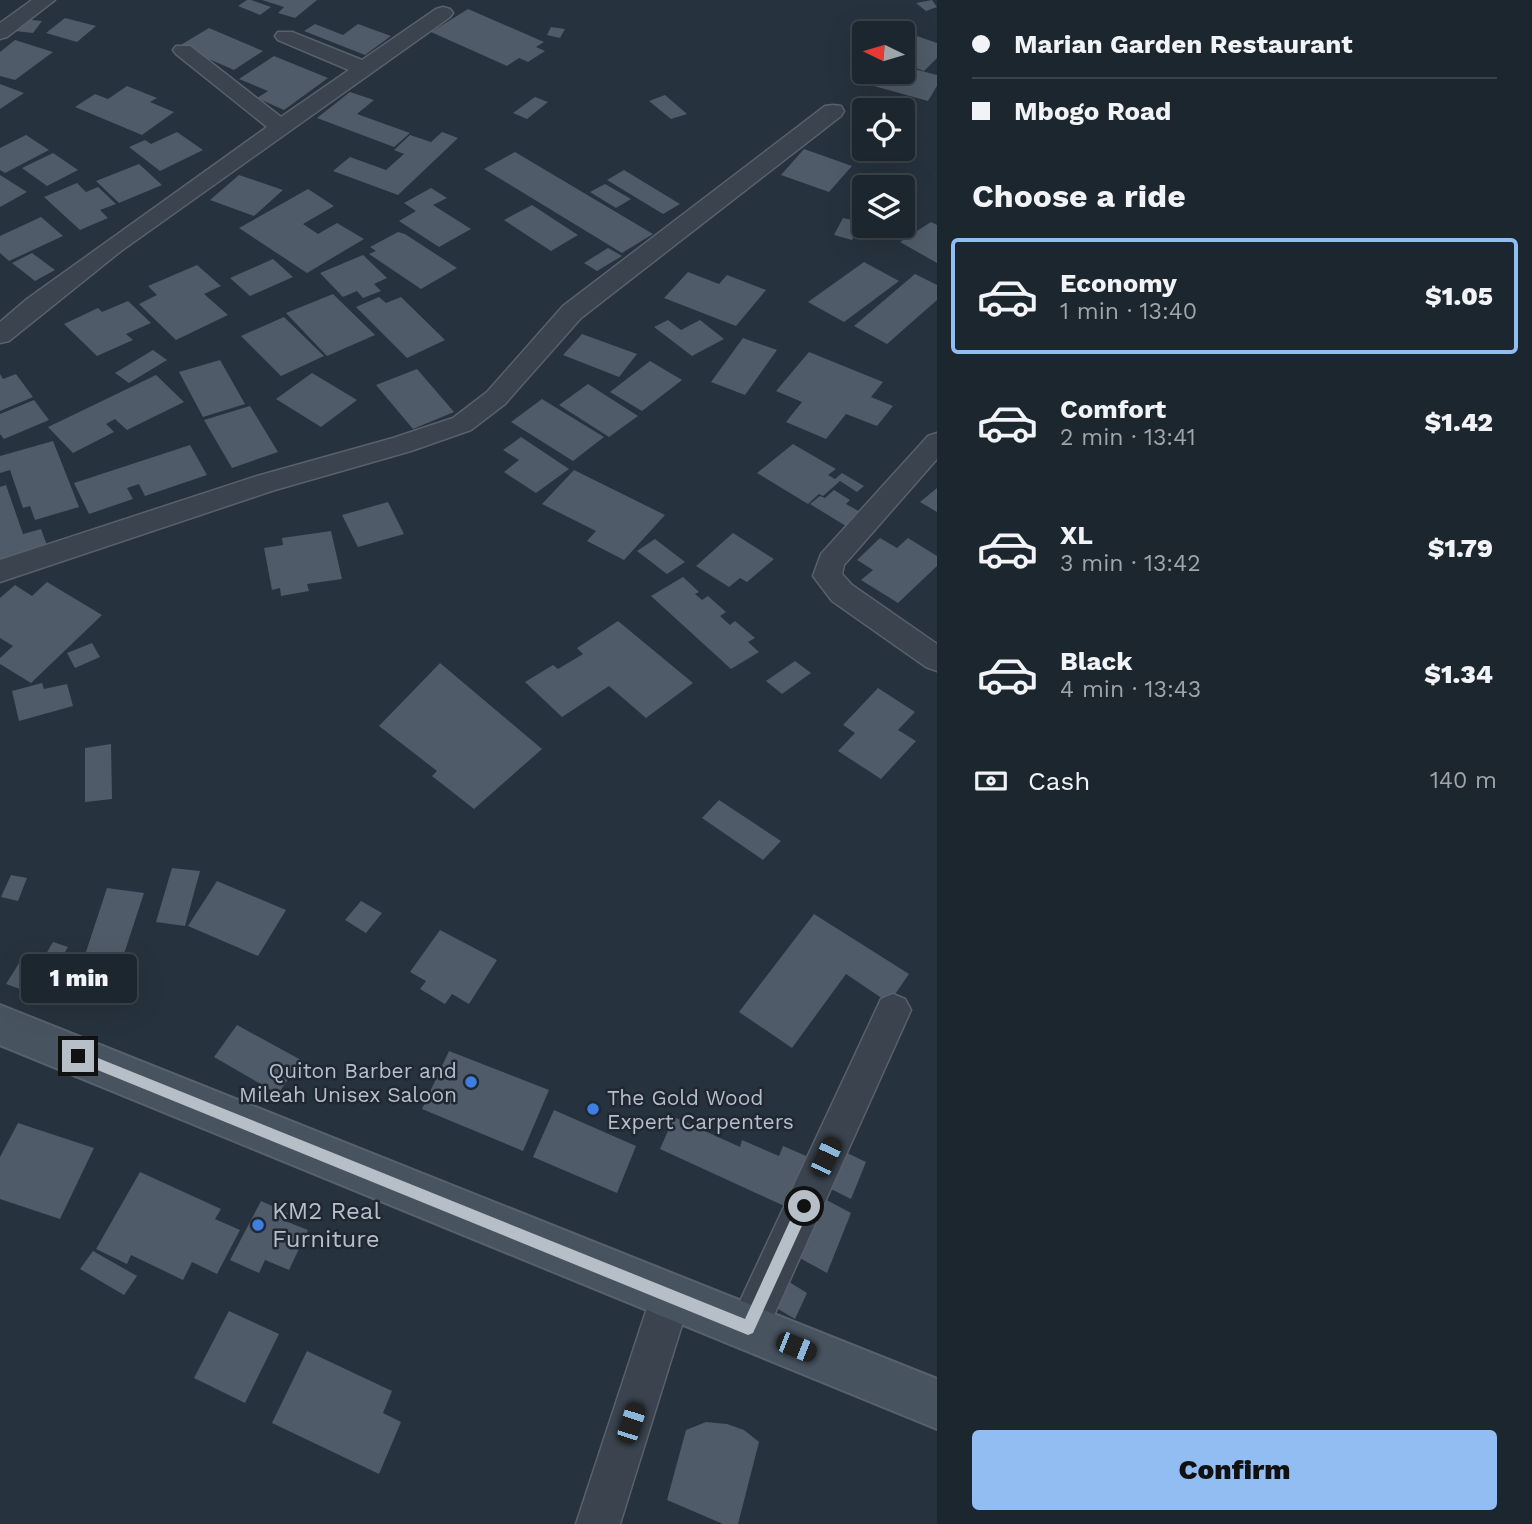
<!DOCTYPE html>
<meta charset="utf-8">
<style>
body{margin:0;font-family:"Work Sans",sans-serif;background:#29323a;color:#f1f3f6;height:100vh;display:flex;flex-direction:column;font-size:26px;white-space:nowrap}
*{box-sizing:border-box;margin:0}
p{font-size:23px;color:#a0a5aa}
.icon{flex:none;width:38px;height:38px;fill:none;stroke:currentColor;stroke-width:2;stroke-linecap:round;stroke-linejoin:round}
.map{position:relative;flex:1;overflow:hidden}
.details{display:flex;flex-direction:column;background:#1c262e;width:595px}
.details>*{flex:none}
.top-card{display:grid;align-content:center;height:154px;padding:0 35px;background:#1c262e}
.needle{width:46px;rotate:275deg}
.controls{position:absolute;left:852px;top:21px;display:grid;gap:14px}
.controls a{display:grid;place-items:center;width:63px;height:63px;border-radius:7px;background:#1c262e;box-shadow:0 7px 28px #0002,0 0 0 2px #3a434a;font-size:35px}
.end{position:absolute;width:32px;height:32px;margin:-16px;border:9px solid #b6bec8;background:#111;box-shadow:0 0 0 4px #111}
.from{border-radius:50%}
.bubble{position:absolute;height:49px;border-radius:7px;background:#1c262e;box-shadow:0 7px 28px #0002,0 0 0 2px #3a434a;font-size:23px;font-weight:800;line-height:49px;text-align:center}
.car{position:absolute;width:21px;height:42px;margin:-21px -10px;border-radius:9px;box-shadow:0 0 5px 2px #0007;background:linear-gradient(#222 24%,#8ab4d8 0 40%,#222 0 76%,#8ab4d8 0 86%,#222 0)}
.top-card b{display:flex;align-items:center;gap:24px;height:66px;font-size:26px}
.top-card b+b{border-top:2px solid #3a434a}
.top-card i{width:18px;height:18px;background:#f1f3f6}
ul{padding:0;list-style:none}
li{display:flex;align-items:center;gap:21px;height:116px;margin:0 14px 10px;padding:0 21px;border:4px solid transparent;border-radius:7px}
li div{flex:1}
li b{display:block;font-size:26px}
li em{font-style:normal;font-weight:800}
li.selected{border-color:#92bdf2}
li>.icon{width:63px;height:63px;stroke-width:1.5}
h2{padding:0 35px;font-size:32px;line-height:84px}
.pay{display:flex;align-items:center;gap:18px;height:77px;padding:0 35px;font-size:26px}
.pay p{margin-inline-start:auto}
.primary-button{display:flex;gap:14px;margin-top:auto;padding:14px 35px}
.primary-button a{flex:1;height:80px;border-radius:7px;background:#92bdf2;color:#111;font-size:28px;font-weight:800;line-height:80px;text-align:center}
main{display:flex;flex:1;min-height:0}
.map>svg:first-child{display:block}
.building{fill:#4f5b68}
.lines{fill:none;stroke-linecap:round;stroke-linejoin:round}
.minor-casing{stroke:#58616b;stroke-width:3}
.secondary-casing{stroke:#58616b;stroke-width:4}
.minor{fill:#3a434e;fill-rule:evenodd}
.secondary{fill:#485360;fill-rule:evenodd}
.route{fill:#b6bec8}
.shop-dot{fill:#3f7fe0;stroke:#1f2833;stroke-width:2.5}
.labels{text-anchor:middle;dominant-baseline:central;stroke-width:5;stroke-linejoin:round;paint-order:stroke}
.poi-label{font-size:21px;fill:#b6bec8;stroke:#1f2833;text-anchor:end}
.near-poi-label{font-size:24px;fill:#b6bec8;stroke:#1f2833;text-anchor:start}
</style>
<main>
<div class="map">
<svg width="937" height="1524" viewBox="0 0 937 1524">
<rect width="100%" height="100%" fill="#26323d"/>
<g class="building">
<path d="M247,0H251L271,7L260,15L238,6Z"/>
<path d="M262,0H317L295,18L278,13L284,7Z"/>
<path d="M932,0L937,7L926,11L916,3Z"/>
<path d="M468,9L544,42L536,47L545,51L528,62L519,58L507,66L431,32Z"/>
<path d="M65,18L96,26L77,42L46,33Z"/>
<path d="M23,19L42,21L33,33L15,31Z"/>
<path d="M315,24L343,35L358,24L391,36L365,55L304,31Z"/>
<path d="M551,27L565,29L560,38L547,35Z"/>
<path d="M209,28L263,51L234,70L179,46Z"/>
<path d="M900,30L937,43V58L924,71L903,63V33H896Z"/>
<path d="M15,40L53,52L15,80L0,76V52Z"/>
<path d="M274,56L328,78L284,110L257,98L268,91L239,79Z"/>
<path d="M903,66L937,75V86L928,101L856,81L864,69V72H903Z"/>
<path d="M0,84L24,93L0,109Z"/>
<path d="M127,86L157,98L150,102L174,112L142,135L75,107L95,94L108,99Z"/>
<path d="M350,92L374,100L357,114L410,133L394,147L317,118Z"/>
<path d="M665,95L687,114L671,119L649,101Z"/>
<path d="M535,97L548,102L527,119L513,113Z"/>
<path d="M177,132L203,150L160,171L129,147L145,140L151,144Z"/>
<path d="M442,132L458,138L398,195L333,171L350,157L386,170L404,154L394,150L410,135L431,142Z"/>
<path d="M26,135L49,150L5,173L0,170V148Z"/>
<path d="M804,149L852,166L829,192L781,175Z"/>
<path d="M515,152L653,234L622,253L484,169Z"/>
<path d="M53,153L78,170L47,186L22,168Z"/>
<path d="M139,164L162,185L119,203L96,181Z"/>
<path d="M624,170L680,204L663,214L607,180Z"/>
<path d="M0,175L27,192L0,207Z"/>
<path d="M239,175L283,190L254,216L210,200Z"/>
<path d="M77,183L86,192L98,187L116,204L100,210L108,218L80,230L44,197Z"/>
<path d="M605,184L631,199L616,208L590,192Z"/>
<path d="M431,188L447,198L433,205L471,229L439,247L399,221L416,211L404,203Z"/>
<path d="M308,189L334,206L303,224L318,234L337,223L364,239L307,273L239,228Z"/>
<path d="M532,205L578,235L551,251L504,220Z"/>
<path d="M41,217L63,236L9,261L0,253V236Z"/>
<path d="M843,218L861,222L852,240L834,235Z"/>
<path d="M931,222L937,225V263L900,242Z"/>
<path d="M398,232L405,234L457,268L421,289L369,254L376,251L370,247Z"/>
<path d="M608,248L622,256L597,271L584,263Z"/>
<path d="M32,253L55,270L35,281L12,263Z"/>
<path d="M363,255L387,278L374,284L381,291L363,298L357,291L343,297L320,273Z"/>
<path d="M273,259L293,277L250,296L230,278Z"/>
<path d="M864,262L899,281L844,322L808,302Z"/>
<path d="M197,265L221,286L204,294L228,315L176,340L139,304L157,295L148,286Z"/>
<path d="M688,272L719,284L727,275L766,290L736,326L664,298Z"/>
<path d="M915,274L937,285V300L887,344L854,326Z"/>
<path d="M333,294L375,335L327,356L286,313Z"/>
<path d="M379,297L386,303L401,297L445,340L407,358L356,307Z"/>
<path d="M128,301L151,323L126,334L133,340L97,356L64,324L98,308L102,312Z"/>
<path d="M284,317L324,356L281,376L241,336Z"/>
<path d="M668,320L681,330L700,320L724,339L692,356L654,327Z"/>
<path d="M582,334L637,354L619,377L563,355Z"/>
<path d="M743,338L777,350L745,395L711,382Z"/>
<path d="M153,350L167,360L129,383L115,373Z"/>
<path d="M809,352L883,382L871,397L893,406L877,426L846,414L826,439L786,422L802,402L776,391Z"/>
<path d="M220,360L245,404L203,417L179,372Z"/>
<path d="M650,361L682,380L642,411L610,392Z"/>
<path d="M417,369L454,412L413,429L376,385Z"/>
<path d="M312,373L357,400L321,427L276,399Z"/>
<path d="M0,374L3,379L16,374L33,397L0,411Z"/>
<path d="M156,375L184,402L127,430L115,419L106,424L114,432L73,453L48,427Z"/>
<path d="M588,384L638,416L609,437L559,405Z"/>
<path d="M542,399L604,437L573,461L511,422Z"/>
<path d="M34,400L49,420L4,439L0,434V414Z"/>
<path d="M250,406L278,452L232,468L204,420Z"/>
<path d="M521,437L569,469L536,493L504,472L519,460L503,450Z"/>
<path d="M53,441L79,507L35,520L30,506L23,508L10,470L0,473V456Z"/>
<path d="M793,444L836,469L828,475L835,479L842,473L864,486L857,492L840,481L823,496L819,494L808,504L757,473Z"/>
<path d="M190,445L207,475L145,496L139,484L127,488L133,499L89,514L74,483Z"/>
<path d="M574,470L665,515L624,560L587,541L596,531L542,504Z"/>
<path d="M6,485L23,534L41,529L48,548L0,562V487Z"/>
<path d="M937,488V512L920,502Z"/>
<path d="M834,490L850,500L846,504L864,514L849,528L810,504L820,496L825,498Z"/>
<path d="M388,502L404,534L358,547L342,515Z"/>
<path d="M331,531L342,579L307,584L309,591L281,596L280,588L272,590L264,548L283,545L282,538Z"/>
<path d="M733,533L774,559L747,582L740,578L729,587L696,566Z"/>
<path d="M880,538L897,548L908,538L937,556V566L898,603L861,580L873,570L857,560Z"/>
<path d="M655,539L685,562L667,574L637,551Z"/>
<path d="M683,577L699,592L695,594L702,600L708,596L726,612L720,616L730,625L735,621L755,638L748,642L759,652L731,669L651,596Z"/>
<path d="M47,582L102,615L31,683L0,664V658L13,646L0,638V598L15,585L32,596Z"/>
<path d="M618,621L693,683L646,718L609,686L562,717L525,682L553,665L558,669L583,654L577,648Z"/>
<path d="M92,643L100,657L75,668L67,653Z"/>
<path d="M795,661L811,673L782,694L766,681Z"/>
<path d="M440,663L542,749L474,809L432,776L437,771L379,726Z"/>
<path d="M42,683L44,689L67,684L73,706L19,721L12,691Z"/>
<path d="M878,688L915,712L898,730L916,741L881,779L838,751L855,733L843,725Z"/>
<path d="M111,744L112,799L85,802V748Z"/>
<path d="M719,800L781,841L763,860L702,818Z"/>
<path d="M172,868L200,871L185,926L156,922Z"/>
<path d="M11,875L27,878L18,901L1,897Z"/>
<path d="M217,881L286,910L258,956L188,926Z"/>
<path d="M107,888L144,893L120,966L83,961Z"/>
<path d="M361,901L382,913L366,933L345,920Z"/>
<path d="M814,914L909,974L889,1003L846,974L792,1048L739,1012Z"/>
<path d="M440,930L497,960L469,1004L452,994L445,1004L420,989L426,981L410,972Z"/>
<path d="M53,942L68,947L39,996L6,984L21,960L39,966Z"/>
<path d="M237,1025L301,1060L278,1094L214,1057Z"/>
<path d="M449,1051L549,1090L523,1151L422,1109Z"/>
<path d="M554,1110L636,1146L617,1193L533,1157Z"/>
<path d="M674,1117L740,1147L742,1140L779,1156L783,1146L811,1158L793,1210L660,1149Z"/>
<path d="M18,1123L94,1148L60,1219L0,1199V1157Z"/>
<path d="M841,1150L866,1162L851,1199L825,1186Z"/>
<path d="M140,1172L221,1209L215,1219L240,1230L217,1274L192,1262L183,1280L131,1255L127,1264L96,1249Z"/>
<path d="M821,1197L851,1213L827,1273L796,1256Z"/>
<path d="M261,1201L288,1213L285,1221L308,1230L289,1270L265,1260L259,1273L230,1260Z"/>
<path d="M93,1251L137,1276L124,1295L80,1269Z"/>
<path d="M786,1280L807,1293L795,1319L773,1306Z"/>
<path d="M229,1311L279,1334L245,1403L194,1378Z"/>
<path d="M307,1351L392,1391L383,1413L401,1422L379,1474L272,1423Z"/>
<path d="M706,1422L727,1424L744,1430L759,1442L738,1524H723L667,1500L686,1430Z"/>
</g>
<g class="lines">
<defs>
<g id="minor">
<path d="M32,0H55L7,37L0,39V23Z"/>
<path d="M443,7L450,9L453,13L450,17L121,251L9,341L0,343V322L27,299L267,127L176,54L173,50L176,46H190L281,117L349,70L278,40L275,36L278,32H292L362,60L436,9Z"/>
<path d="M833,105L841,106L844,111L841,116L581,318L505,404L471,430L411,451L275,490L0,582V560L257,476L393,438L453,418L487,392L563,306L825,106Z"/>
<path d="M937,433V459L844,565L842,574L852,585L937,644V671L926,667L832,601L813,576L821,554L928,436Z"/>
<path d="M893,994L905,999L911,1010L762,1342L748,1348L734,1342L728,1328L734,1314L881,999Z"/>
<path d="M671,1276L685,1282L691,1296L620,1524H576L651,1296L657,1282Z"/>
</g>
<path id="secondary" d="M0,1005L937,1379V1429L0,1045Z"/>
</defs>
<use href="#minor" class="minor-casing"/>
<use href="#secondary" class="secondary-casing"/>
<use href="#minor" class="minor"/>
<use href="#secondary" class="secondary"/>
</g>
<path class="route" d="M78,1050L745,1319L799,1201H809L811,1206L753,1333L748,1335L73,1060V1052Z"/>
<g class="shop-dot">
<circle cx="471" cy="1082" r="7"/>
<circle cx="593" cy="1109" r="7"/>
<circle cx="258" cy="1225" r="7"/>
</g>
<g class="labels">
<g class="poi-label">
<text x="457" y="1070">Quiton Barber and<tspan x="457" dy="24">Mileah Unisex Saloon</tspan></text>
<text x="607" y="1097" text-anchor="start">The Gold Wood<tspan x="607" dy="24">Expert Carpenters</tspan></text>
</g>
<g class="near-poi-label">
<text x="272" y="1211">KM2 Real<tspan x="272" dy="28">Furniture</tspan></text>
</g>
</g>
</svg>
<div class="controls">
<a><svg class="needle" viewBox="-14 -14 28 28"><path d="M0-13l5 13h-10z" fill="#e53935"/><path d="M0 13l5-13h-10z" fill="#a0a5aa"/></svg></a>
<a><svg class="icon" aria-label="locate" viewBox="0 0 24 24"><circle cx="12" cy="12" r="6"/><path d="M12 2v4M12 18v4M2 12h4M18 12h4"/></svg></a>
<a><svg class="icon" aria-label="layers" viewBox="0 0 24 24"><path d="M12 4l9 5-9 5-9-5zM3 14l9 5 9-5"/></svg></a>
</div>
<i class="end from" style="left:804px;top:1206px"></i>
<i class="end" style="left:78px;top:1056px"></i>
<div class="bubble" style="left:21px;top:954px;width:116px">1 min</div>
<i class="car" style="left:826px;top:1157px;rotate:25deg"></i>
<i class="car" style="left:796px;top:1347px;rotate:112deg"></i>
<i class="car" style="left:631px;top:1423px;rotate:18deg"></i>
</div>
<section class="details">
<div class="top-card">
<b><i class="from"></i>Marian Garden Restaurant</b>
<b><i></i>Mbogo Road</b>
</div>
<h2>Choose a ride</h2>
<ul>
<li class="selected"><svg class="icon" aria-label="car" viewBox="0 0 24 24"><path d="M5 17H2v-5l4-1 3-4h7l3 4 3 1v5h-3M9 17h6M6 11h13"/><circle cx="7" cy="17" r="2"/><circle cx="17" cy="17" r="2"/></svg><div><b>Economy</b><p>1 min · 13:40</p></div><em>$1.05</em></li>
<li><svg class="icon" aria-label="car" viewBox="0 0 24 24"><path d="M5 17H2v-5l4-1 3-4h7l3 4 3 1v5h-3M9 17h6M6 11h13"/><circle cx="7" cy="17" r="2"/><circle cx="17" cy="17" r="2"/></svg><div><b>Comfort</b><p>2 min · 13:41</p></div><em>$1.42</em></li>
<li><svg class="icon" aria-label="car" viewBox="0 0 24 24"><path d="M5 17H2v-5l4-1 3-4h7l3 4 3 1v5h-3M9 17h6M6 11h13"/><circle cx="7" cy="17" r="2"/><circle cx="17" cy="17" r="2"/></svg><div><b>XL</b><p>3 min · 13:42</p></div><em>$1.79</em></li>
<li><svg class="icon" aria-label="car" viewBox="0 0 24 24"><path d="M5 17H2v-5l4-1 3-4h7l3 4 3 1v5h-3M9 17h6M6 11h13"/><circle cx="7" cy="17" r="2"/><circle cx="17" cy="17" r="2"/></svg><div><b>Black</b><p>4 min · 13:43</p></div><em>$1.34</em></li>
</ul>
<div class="pay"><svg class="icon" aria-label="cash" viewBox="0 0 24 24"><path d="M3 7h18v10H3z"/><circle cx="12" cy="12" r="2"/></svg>Cash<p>140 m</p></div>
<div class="primary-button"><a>Confirm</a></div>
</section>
</main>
